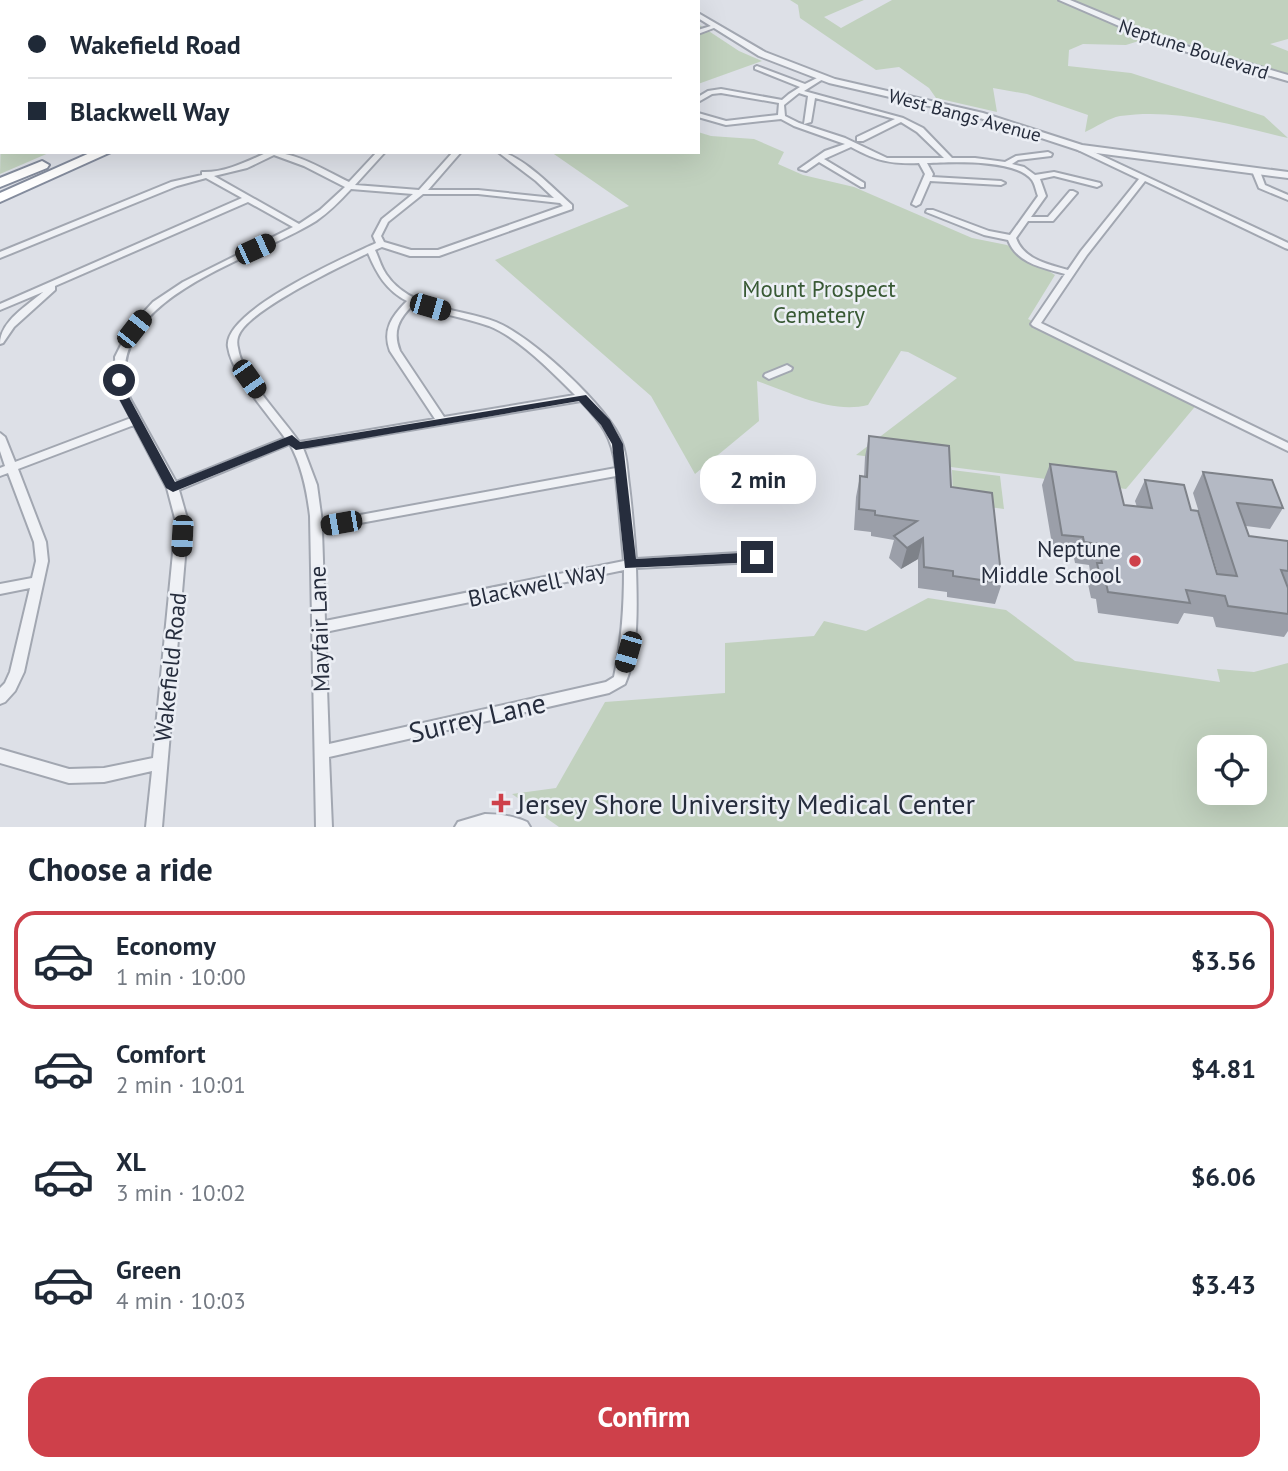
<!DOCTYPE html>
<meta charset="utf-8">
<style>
body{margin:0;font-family:"PT Sans",sans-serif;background:#f2f2f3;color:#1f2937;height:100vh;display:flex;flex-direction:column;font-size:26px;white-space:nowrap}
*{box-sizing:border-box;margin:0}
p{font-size:23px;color:#747a83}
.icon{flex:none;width:38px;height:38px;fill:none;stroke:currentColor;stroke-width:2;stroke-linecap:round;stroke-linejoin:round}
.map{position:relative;height:827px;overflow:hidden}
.details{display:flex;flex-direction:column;background:#fff;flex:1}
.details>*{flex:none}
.top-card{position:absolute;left:0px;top:0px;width:700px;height:154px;box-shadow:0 7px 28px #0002;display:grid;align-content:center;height:154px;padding:0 28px;background:#fff}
.controls{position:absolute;left:1197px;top:735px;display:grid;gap:14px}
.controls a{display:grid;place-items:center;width:70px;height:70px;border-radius:14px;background:#fff;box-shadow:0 7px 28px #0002;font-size:35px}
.end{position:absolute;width:32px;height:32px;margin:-16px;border:9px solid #262d3d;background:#fff;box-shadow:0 0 0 4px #fff}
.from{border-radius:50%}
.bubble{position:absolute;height:49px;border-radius:21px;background:#fff;box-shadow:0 7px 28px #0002;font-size:23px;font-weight:700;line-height:49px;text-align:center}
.car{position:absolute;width:21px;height:42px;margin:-21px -10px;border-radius:9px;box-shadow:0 0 5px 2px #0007;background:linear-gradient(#222 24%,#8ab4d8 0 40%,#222 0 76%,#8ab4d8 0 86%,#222 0)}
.top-card b{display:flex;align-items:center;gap:24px;height:66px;font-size:26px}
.top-card b+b{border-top:2px solid #e0e1e3}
.top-card i{width:18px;height:18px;background:#1f2937}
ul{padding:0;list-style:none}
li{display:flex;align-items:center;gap:21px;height:98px;margin:0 14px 10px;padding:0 14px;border:4px solid transparent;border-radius:21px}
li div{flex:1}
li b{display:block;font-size:26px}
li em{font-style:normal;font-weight:700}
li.active{border-color:#ce404a}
li>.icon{width:63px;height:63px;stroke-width:1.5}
h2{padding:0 28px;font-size:32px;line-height:84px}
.primary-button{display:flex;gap:14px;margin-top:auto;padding:14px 28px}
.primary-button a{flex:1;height:80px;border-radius:21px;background:#ce404a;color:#fff;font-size:28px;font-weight:700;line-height:80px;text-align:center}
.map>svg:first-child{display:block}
.green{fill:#c1d1be;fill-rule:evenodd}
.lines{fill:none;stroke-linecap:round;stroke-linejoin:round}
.minor-casing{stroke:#a2a7b1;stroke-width:4}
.tertiary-casing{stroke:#a2a7b1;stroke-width:4}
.motorway-casing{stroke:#848c9d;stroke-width:4}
.minor{fill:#eff1f5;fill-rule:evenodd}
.tertiary{fill:#eff1f5;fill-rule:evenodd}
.motorway{fill:#fff;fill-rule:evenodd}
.wall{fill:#9b9fa9}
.shaded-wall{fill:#7e8289}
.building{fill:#b4b9c4;stroke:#7e8289;stroke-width:2}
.route{fill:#262d3d}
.poi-dot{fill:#ce404a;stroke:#eceff5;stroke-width:2.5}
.labels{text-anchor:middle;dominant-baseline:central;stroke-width:5;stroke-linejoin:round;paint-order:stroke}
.far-street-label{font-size:19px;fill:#262d3d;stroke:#eceff5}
.park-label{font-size:23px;fill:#385934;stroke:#eceff5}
.poi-label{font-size:23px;fill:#262d3d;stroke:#eceff5;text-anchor:end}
.street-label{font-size:23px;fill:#262d3d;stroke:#eceff5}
.near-street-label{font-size:28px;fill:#262d3d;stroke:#eceff5}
.near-poi-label{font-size:28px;fill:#262d3d;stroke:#eceff5;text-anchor:start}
</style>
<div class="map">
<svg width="1288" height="827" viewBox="0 0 1288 827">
<rect width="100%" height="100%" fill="#dde0e7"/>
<g class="green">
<path d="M790,0H864L824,17L841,28L892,0H1288V39L1270,44L1288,51V77L1185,43L1142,40L1126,45L1083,44L1069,50L1068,66L1131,73L1264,116L1288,138C1233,125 1177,108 1120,116C1109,118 1096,127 1085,132L1088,115L1027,94L993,88L997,112L936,98L929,88L899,67L876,70L800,18L798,5Z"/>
<path d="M698,24L739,51L762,61L698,84Z"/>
<path d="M2,101V152H51L0,174Z"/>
<path d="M698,132L711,136L754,139L784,152L778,164L803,175L854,187L972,238L1007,245L1055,275L1028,319L1198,403L1126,489L856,455L957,378L908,352L901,351L868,405C831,414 792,393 757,381L759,421L695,474L651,396L495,260L629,206L551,152H698Z"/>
<path d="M952,470L1000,476L1004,509L953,502Z"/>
<path d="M928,598L1006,610L1075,661L1220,682L1217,669L1254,672L1288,663V827H559L512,794L556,788L605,702L725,693V643L814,636L824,621L866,631ZM1209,747H1255V793H1209Z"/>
</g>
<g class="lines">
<defs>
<g id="minor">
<path d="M140,0H155L152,2H135Z"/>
<path d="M160,0H180L176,2H154Z"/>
<rect x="182" y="0" width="6" height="2"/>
<path d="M213,0H222L219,2H209Z"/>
<rect x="282" y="0" width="6" height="2"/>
<path d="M456,0H464L462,2H453Z"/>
<rect x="0" y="17" width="2" height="4"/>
<path d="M714,25L719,26L698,34V30Z"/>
<rect x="0" y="38" width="2" height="4"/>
<rect x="0" y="61" width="2" height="4"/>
<path d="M757,66L805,84L819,77H823V79L804,91L903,118L923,128L952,158H975L1005,162L1016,156L1048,152L1052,154L1051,156L1018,160L1012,164L1024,167L1035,175L1054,172L1100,183L1101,185L1097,187L1054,176L1040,179L1046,196L1031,217H1048L1070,191H1073L1077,193L1053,221H1028L1016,238C1024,260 1048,264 1068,270L1081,251L1139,179L1078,150L1077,148L1081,146L1288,243V249L1285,248L1145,181L1087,255L1041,323L1288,443V451L1033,326L1031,324L1065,274C1044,268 1017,264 1008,240L984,235L926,212L927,210H933L989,231L1010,235L1038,196C1036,191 1035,184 1032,180C1016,159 953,162 927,163L933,174L932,177L1001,181L1005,183L1001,185L930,181L920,204L916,206L912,204L925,174L919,163C889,164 877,161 851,147L824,159L864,183V187H861L819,162L806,171L799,169L825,151L845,144L839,142L794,126L781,119L726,125L698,117V113L726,121L778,115L779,103L721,93L712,94L698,102V97L708,91L721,89L782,100L789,94L800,87L755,69V67ZM799,93L808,96L804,124L811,122L815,98L895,119L857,137V141H863L901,122L917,132L944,158H887L845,138L799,123L785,116L784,105Z"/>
<rect x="0" y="86" width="2" height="4"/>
<path d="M268,152C297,152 324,170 349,182L377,152H385L355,185L419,190L453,152H461L428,190H478L554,198L536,181L498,152C519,152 556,191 572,205V209L439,256H410L382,247L375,250C379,258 381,267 386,274C410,310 460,308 496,322C531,336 610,408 622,443C627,456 627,471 629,485C632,509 634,534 636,559L756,552L760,554L762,557L760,560L756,562L636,568C637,603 639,652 625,684L609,693L329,757L332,827H316L310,516C307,491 302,466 290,444L179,490L188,522L162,827H146L152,771L104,782L69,783L0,763V749L69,769L104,768L153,758L176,522L167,488L134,425L18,469L46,542L48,561L24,672L15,691L5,702L0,704V688L5,683L10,672L30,588L0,594V584L32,578L36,561L34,542L8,473L0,476V468L5,466L0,451V433L5,437L15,462L131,418L116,390L115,357L130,327L153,302L183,282L293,227L248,202L55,286V290L14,327L3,343L0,344C0,321 27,306 43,292L0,310V304L242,198L206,178L177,186L0,258V252L171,182L202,175V172C225,173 248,161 268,152ZM274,155L304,166L345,187L320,210L299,224L214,176L247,168ZM351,189L413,194L382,219L373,236L376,243C346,257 222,311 228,347C232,375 269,415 285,438L176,482C164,460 152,439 140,417C136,408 128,398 126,388C109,295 256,259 316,221C329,212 340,201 351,189ZM423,194H478L560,203L563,206L438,250H411L384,242L381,236L388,222ZM368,253C377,274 386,290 407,301C392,316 382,330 390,351L435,419L299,442C282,417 242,377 238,348C237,344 237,340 238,337C245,311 342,266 368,253ZM414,304C438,314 464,317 489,326C519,338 552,372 575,395L444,417L400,351C392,331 399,318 414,304ZM581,401C602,423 612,437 616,468L322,522L317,485L303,448ZM616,476L624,561L325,621L322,530ZM624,570C624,606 622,641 614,677L606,682L329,744L325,632Z"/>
<path d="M1253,169H1259L1265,185L1288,195V200L1259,188L1252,171Z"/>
<path d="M787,365L792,368L791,370L769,379L764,376L765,374Z"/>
<path d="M485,814C500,814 513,816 527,822L530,827H455L458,822Z"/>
</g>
<g id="tertiary">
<path d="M669,0H678L680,2H671Z"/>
<path d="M1059,0H1070L1169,41L1288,75V81L1163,45Z"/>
<path d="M698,13L765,52L835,79L983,113L1082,145L1288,172V178L1081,151L977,117L829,83L759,56L698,18Z"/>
</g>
<g id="motorway">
<path d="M368,0H380L367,2Z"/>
<path d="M390,0H401L389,2Z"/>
<path d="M92,152H111L0,202V193Z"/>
<path d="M42,161L49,165L47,168L0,187V178Z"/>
</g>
</defs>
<use href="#minor" class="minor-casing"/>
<use href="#tertiary" class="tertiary-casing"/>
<use href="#motorway" class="motorway-casing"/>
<use href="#minor" class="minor"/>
<use href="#tertiary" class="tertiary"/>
<use href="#motorway" class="motorway"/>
</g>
<g class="wall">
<path d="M869,436L951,487L1002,583L995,604L947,597V592L918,588V559L901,569L889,558L894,540L871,536V532L854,530L856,497L860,476L864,477L865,457Z"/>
<path d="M1050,464L1124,505L1137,507L1135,501L1145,480L1191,510L1218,574L1193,493L1203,472L1283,508L1270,529L1246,526L1249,536L1288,541V631L1284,637L1216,627L1213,617L1184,613L1178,624L1098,613L1096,599L1091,598L1088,584L1091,577L1089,565L1075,563L1074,558L1054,556L1042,485Z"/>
</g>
<path class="shaded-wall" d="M923,538L918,559L901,569L907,548Z"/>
<g class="building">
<path d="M869,436L949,446L951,487L992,493L1002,583L953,576V571L924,567L923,538L907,548L894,536L917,521L875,515V511L859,509L860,476L867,477Z"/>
<path d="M1050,464L1116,472L1124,505L1152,508L1145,480L1184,485L1191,510L1198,511L1217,574L1237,576L1203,472L1272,480L1283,508L1237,503L1249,536L1288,541V571L1281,570L1288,588V614L1228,606L1225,596L1186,590L1190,603L1108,592L1105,578L1100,577L1097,563H1102L1098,544L1084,542L1083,537L1062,535Z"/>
</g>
<path class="route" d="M119,376L124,380L130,399L175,482L292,435L300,442L586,395L610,420L623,444L636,559L757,552L763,557L757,562L625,568L612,444L601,425L579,401L296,450L289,445L173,492L166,488L119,399L113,380Z"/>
<g class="poi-dot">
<circle cx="1135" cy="561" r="7"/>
<path d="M497.5 792.5h7v7h7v7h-7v7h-7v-7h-7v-7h7z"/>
</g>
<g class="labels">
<g class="far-street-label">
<text transform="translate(1194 49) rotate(18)">Neptune Boulevard</text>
<text transform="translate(965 115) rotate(15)">West Bangs Avenue</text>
</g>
<g class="park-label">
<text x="819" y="288">Mount Prospect<tspan x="819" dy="26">Cemetery</tspan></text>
</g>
<g class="poi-label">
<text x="1121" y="548">Neptune<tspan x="1121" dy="26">Middle School</tspan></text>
</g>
<g class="street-label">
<text transform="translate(537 584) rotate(-12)">Blackwell Way</text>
<text transform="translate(319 629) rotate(-92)">Mayfair Lane</text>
<text transform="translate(170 667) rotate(-84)">Wakefield Road</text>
</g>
<g class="near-street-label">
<text transform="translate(477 717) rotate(-13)">Surrey Lane</text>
</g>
<g class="near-poi-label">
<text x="517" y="803">Jersey Shore University Medical Center</text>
</g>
</g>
</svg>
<div class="controls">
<a><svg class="icon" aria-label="locate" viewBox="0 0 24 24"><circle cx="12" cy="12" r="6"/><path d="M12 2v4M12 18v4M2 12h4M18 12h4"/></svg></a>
</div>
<i class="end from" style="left:119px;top:380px"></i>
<i class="end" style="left:757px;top:557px"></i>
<div class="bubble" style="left:700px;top:455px;width:116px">2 min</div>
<i class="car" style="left:255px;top:249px;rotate:65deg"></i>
<i class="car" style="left:430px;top:307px;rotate:106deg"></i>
<i class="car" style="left:134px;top:329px;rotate:38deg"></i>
<i class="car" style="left:249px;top:379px;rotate:145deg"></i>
<i class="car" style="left:341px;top:523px;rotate:260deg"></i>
<i class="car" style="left:182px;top:536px;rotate:183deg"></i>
<i class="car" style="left:628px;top:652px;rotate:196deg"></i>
<div class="top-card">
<b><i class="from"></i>Wakefield Road</b>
<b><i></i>Blackwell Way</b>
</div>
</div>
<section class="details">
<h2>Choose a ride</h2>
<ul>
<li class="active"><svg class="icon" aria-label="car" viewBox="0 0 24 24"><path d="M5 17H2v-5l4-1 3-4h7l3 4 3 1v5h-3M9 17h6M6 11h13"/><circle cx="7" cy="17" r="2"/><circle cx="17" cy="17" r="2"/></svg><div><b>Economy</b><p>1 min · 10:00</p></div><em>$3.56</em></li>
<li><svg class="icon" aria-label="car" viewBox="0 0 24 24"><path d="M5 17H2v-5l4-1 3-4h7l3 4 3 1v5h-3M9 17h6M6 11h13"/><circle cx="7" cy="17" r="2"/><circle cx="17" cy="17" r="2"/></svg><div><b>Comfort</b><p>2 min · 10:01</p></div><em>$4.81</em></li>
<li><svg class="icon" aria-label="car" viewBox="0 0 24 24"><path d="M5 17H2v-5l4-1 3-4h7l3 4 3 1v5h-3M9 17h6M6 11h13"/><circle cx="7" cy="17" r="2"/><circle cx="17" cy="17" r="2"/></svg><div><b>XL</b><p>3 min · 10:02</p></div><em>$6.06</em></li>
<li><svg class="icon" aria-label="car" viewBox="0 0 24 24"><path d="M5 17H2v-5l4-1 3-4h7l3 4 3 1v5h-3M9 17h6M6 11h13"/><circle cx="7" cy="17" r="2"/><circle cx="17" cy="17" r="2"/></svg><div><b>Green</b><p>4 min · 10:03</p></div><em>$3.43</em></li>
</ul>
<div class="primary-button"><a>Confirm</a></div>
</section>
